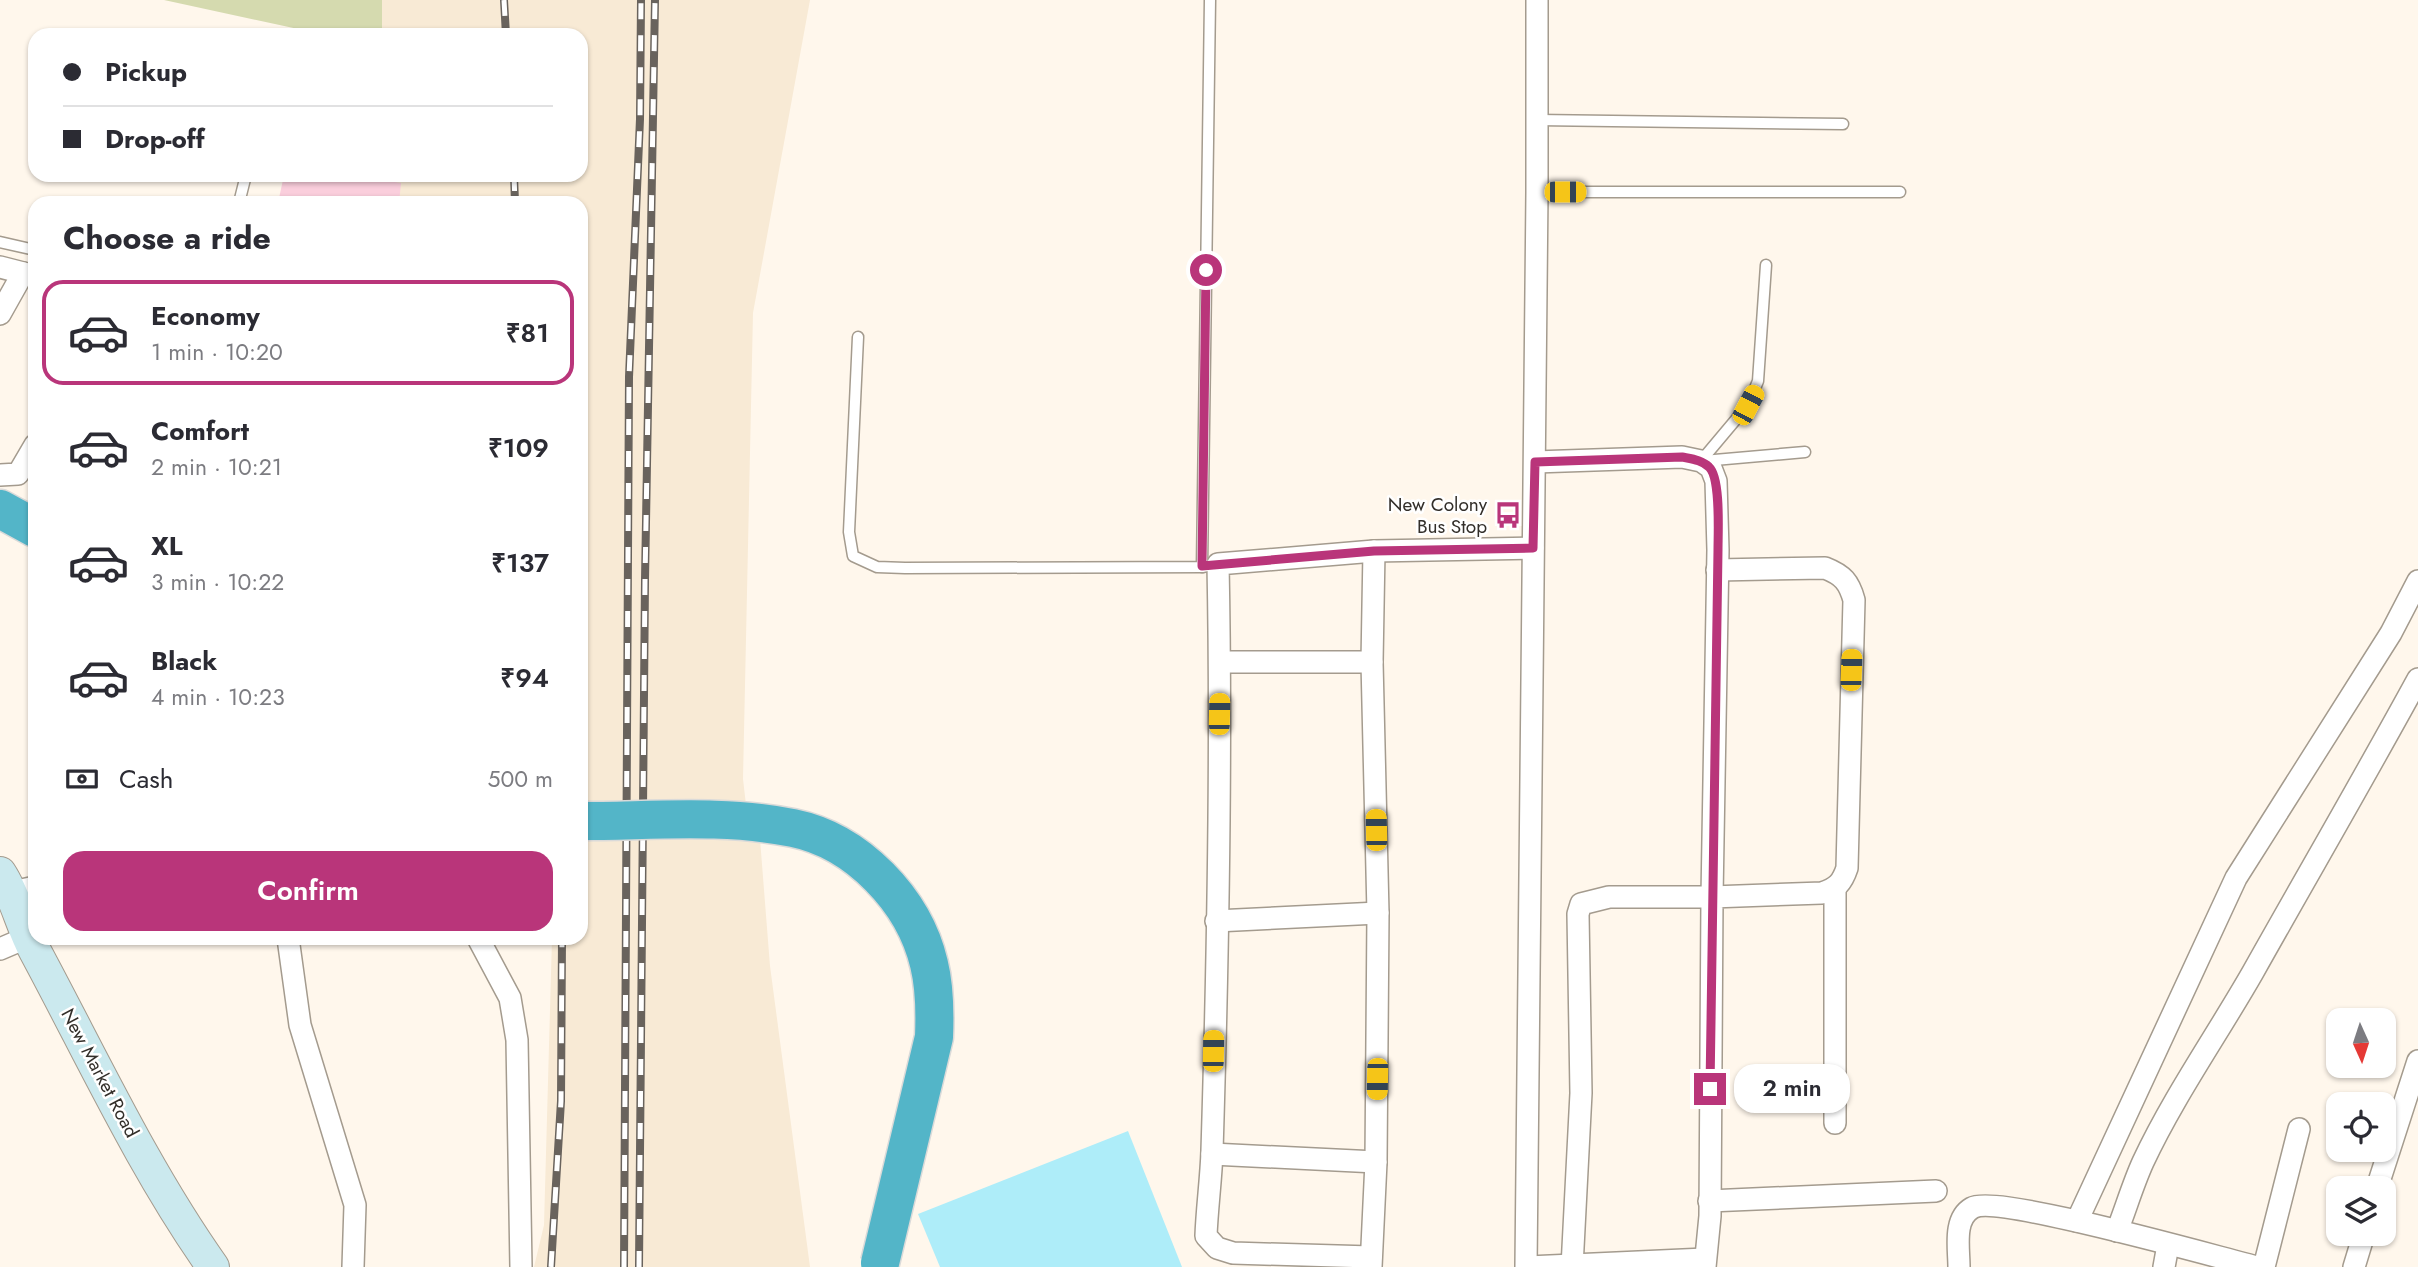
<!DOCTYPE html>
<meta charset="utf-8">
<style>
body{margin:0;font-family:Jost,sans-serif;background:#f2f2f3;color:#2b2b33;height:100vh;display:flex;flex-direction:column;font-size:26px;white-space:nowrap}
*{box-sizing:border-box;margin:0}
p{font-size:23px;color:#7c7c81}
.icon{flex:none;width:38px;height:38px;fill:none;stroke:currentColor;stroke-width:2;stroke-linecap:round;stroke-linejoin:round}
.map{position:relative;flex:1;overflow:hidden}
.drawer{position:absolute;left:28px;top:196px;width:560px;height:749px;display:flex;flex-direction:column;background:#fff;border-radius:21px;box-shadow:0 2px 5px #0004}
.drawer>*{flex:none}
.banner{position:absolute;left:28px;top:28px;width:560px;height:154px;border-radius:21px;box-shadow:0 2px 5px #0004;display:grid;align-content:center;height:154px;padding:0 35px;background:#fff}
.needle{width:46px;rotate:177deg}
.buttons{position:absolute;left:2326px;top:1008px;display:grid;gap:14px}
.buttons a{display:grid;place-items:center;width:70px;height:70px;border-radius:14px;background:#fff;box-shadow:0 2px 5px #0004;font-size:35px}
.end{position:absolute;width:32px;height:32px;margin:-16px;border:9px solid #b9357a;background:#fff;box-shadow:0 0 0 4px #fff}
.from{border-radius:50%}
.bubble{position:absolute;height:49px;border-radius:21px;background:#fff;box-shadow:0 2px 5px #0004;font-size:23px;font-weight:600;line-height:49px;text-align:center}
.car{position:absolute;width:21px;height:42px;margin:-21px -10px;border-radius:9px;box-shadow:0 0 5px 2px #0007;background:linear-gradient(#f5c518 24%,#345 0 40%,#f5c518 0 76%,#345 0 86%,#f5c518 0)}
.banner b{display:flex;align-items:center;gap:24px;height:66px;font-size:26px}
.banner b+b{border-top:2px solid #e1e1e2}
.banner i{width:18px;height:18px;background:#2b2b33}
ul{padding:0;list-style:none}
li{display:flex;align-items:center;gap:21px;height:105px;margin:0 14px 10px;padding:0 21px;border:4px solid transparent;border-radius:21px}
li div{flex:1}
li b{display:block;font-size:26px}
li em{font-style:normal;font-weight:600}
li.selected{border-color:#b9357a}
li>.icon{width:63px;height:63px;stroke-width:1.5}
h2{padding:0 35px;font-size:32px;line-height:84px}
.pay{display:flex;align-items:center;gap:18px;height:77px;padding:0 35px;font-size:26px}
.pay p{margin-inline-start:auto}
.cta{display:flex;gap:14px;margin-top:auto;padding:14px 35px}
.cta a{flex:1;height:80px;border-radius:21px;background:#b9357a;color:#fff;font-size:28px;font-weight:600;line-height:80px;text-align:center}
.map>svg:first-child{display:block}
.built{fill:#f8ead5}
.green{fill:#d5daaf}
.water{fill:#aeedf9}
.building{fill:#facedc}
.lines{fill:none;stroke-linecap:round;stroke-linejoin:round}
.lane-casing{stroke:#a49b8e;stroke-width:13}
.street-casing{stroke:#a49b8e;stroke-width:24}
.secondary-casing{stroke:#a49b8e;stroke-width:34}
.highway-casing{stroke:#dadad9;stroke-width:41}
.lane{stroke:#fff;stroke-width:10}
.street{stroke:#fff;stroke-width:21}
.secondary{stroke:#cbe9ee;stroke-width:32}
.highway{stroke:#53b5c8;stroke-width:38}
.rail-casing{stroke:#69635d;stroke-width:8}
.rail{stroke:#fff;stroke-width:5;stroke-dasharray:16;stroke-linecap:butt}
.highway-bridge-casing{stroke:#dadad9;stroke-width:41;stroke-linecap:butt}
.highway-bridge{stroke:#53b5c8;stroke-width:38}
.route{stroke:#b9357a;stroke-width:9}
.labels{text-anchor:middle;dominant-baseline:central;stroke-width:5;stroke-linejoin:round;paint-order:stroke}
.poi-label{font-size:19px;fill:#332f2a;stroke:#fff;text-anchor:end}
.street-label{font-size:19px;fill:#332f2a;stroke:#fff}
</style>
<div class="map">
<svg width="2418" height="1267" viewBox="0 0 2418 1267">
<rect width="100%" height="100%" fill="#fff7ec"/>
<path class="built" d="M382,0H810L753,313L743,779L750,839H760L770,966L810,1267H534L544,1225L552,938H581V203H385L384,175H581V35H382Z"/>
<path class="green" d="M164,0H382V35H326Z"/>
<path class="water" d="M1128,1131L1182,1267H940L918,1214Z"/>
<path class="building" d="M284,175H354L401,183L399,203H278Z"/>
<g class="lines">
<defs>
<g id="lane">
<path d="M1537,120L1843,124"/>
<path d="M1537,192H1900"/>
<path d="M239,203L246,175"/>
<path d="M0,242L35,250"/>
<path d="M858,337L849,532L853,556L877,567L905,568L1202,567L1218,564"/>
<path d="M1701,461L1748,405L1758,381L1766,265"/>
<path d="M1703,461L1805,452"/>
<path d="M1202,567L1210,0"/>
</g>
<g id="street">
<path d="M0,267L35,276"/>
<path d="M0,314L23,273"/>
<path d="M1535,462L1682,457L1701,461L1711,468L1716,481L1718,550L1712,897H1609L1581,904L1578,914L1581,1093L1572,1267"/>
<path d="M0,475L18,474L35,445"/>
<path d="M1220,662H1372"/>
<path d="M13,892L35,887"/>
<path d="M1216,921L1378,913"/>
<path d="M288,938L300,1025L355,1205L353,1267"/>
<path d="M478,938L510,998L517,1040L521,1267"/>
<path d="M0,949L28,937"/>
<path d="M1835,1123V888"/>
<path d="M1212,1154L1376,1162"/>
<path d="M2377,1188L2418,1061"/>
<path d="M1709,1201L1936,1191"/>
<path d="M2077,1221L2236,878L2391,633L2418,581"/>
<path d="M2117,1231C2126,1208 2133,1184 2143,1162C2174,1096 2217,1035 2253,972C2308,874 2364,778 2418,679"/>
<path d="M1371,1257L1233,1253L1217,1248L1206,1236C1207,1208 1211,1180 1212,1151C1218,956 1222,759 1218,564L1374,551L1533,548"/>
<path d="M1371,1267L1376,1162L1378,913L1372,662L1374,551"/>
<path d="M1526,1267L1537,192V0"/>
<path d="M1528,1267L1705,1259"/>
<path d="M1705,1267L1710,1216L1712,897L1822,893C1837,888 1842,883 1847,868L1854,600C1849,582 1843,575 1825,568L1717,570"/>
<path d="M1959,1267C1959,1248 1953,1219 1972,1208C1996,1194 2216,1257 2257,1267"/>
<path d="M2164,1267L2168,1245"/>
<path d="M2264,1267L2299,1129"/>
<path d="M2354,1267L2364,1234"/>
</g>
<path id="secondary" d="M0,873C16,897 21,925 35,951C92,1057 143,1168 213,1267"/>
<path id="highway" d="M0,509L35,528"/>
</defs>
<use href="#lane" class="lane-casing"/>
<use href="#street" class="street-casing"/>
<use href="#secondary" class="secondary-casing"/>
<use href="#highway" class="highway-casing"/>
<use href="#lane" class="lane"/>
<use href="#street" class="street"/>
<use href="#secondary" class="secondary"/>
<use href="#highway" class="highway"/>
<defs>
<g id="rail">
<path d="M504,0L506,35"/>
<path d="M514,175L515,203"/>
<path d="M551,1267L561,1101L562,938"/>
<path d="M624,1267L629,377L640,119L641,0"/>
<path d="M639,1267L645,580L655,0"/>
</g>
</defs>
<use href="#rail" class="rail-casing"/>
<use href="#rail" class="rail"/>
<defs>
<path id="highway-bridge" d="M581,821C651,821 725,814 793,828C857,841 914,900 929,964C935,988 935,1013 934,1037L880,1263"/>
</defs>
<use href="#highway-bridge" class="highway-bridge-casing"/>
<use href="#highway-bridge" class="highway-bridge"/>
</g>
<g class="lines">
<path class="route" d="M1206,270L1202,566L1374,551L1533,548L1535,462L1682,457C1692,459 1702,460 1709,467C1721,478 1718,532 1718,550L1710,1089"/>
</g>
<defs>
<symbol id="bus-bare" viewBox="-9 -9 18 18"><path d="M-5-6H5V4H4V6H2V4H-2V6H-4V4H-5ZM-3.5-4V0h7V-4ZM-3.5 1.2v1.5H-2V1.2ZM2 1.2v1.5H3.5V1.2Z" fill="#b9357a" stroke="#fff" stroke-width="2.5" paint-order="stroke"/></symbol>
</defs>
<g fill-rule="evenodd">
<use href="#bus-bare" x="1489" y="496" width="38" height="38"/>
</g>
<g class="labels">
<g class="poi-label">
<text x="1487" y="504">New Colony<tspan x="1487" dy="22">Bus Stop</tspan></text>
</g>
<g class="street-label">
<text transform="translate(100 1073) rotate(62)">New Market Road</text>
</g>
</g>
</svg>
<div class="buttons">
<a><svg class="needle" viewBox="-14 -14 28 28"><path d="M0-13l5 13h-10z" fill="#e53935"/><path d="M0 13l5-13h-10z" fill="#7c7c81"/></svg></a>
<a><svg class="icon" aria-label="locate" viewBox="0 0 24 24"><circle cx="12" cy="12" r="6"/><path d="M12 2v4M12 18v4M2 12h4M18 12h4"/></svg></a>
<a><svg class="icon" aria-label="layers" viewBox="0 0 24 24"><path d="M12 4l9 5-9 5-9-5zM3 14l9 5 9-5"/></svg></a>
</div>
<i class="end from" style="left:1206px;top:270px"></i>
<i class="end" style="left:1710px;top:1089px"></i>
<div class="bubble" style="left:1734px;top:1064px;width:116px">2 min</div>
<i class="car" style="left:1565px;top:192px;rotate:90deg"></i>
<i class="car" style="left:1748px;top:405px;rotate:28deg"></i>
<i class="car" style="left:1851px;top:670px;rotate:2deg"></i>
<i class="car" style="left:1219px;top:714px;rotate:1deg"></i>
<i class="car" style="left:1376px;top:830px;rotate:359deg"></i>
<i class="car" style="left:1213px;top:1051px;rotate:1deg"></i>
<i class="car" style="left:1377px;top:1079px;rotate:181deg"></i>
<div class="banner">
<b><i class="from"></i>Pickup</b>
<b><i></i>Drop-off</b>
</div>
<section class="drawer">
<h2>Choose a ride</h2>
<ul>
<li class="selected"><svg class="icon" aria-label="car" viewBox="0 0 24 24"><path d="M5 17H2v-5l4-1 3-4h7l3 4 3 1v5h-3M9 17h6M6 11h13"/><circle cx="7" cy="17" r="2"/><circle cx="17" cy="17" r="2"/></svg><div><b>Economy</b><p>1 min · 10:20</p></div><em>₹81</em></li>
<li><svg class="icon" aria-label="car" viewBox="0 0 24 24"><path d="M5 17H2v-5l4-1 3-4h7l3 4 3 1v5h-3M9 17h6M6 11h13"/><circle cx="7" cy="17" r="2"/><circle cx="17" cy="17" r="2"/></svg><div><b>Comfort</b><p>2 min · 10:21</p></div><em>₹109</em></li>
<li><svg class="icon" aria-label="car" viewBox="0 0 24 24"><path d="M5 17H2v-5l4-1 3-4h7l3 4 3 1v5h-3M9 17h6M6 11h13"/><circle cx="7" cy="17" r="2"/><circle cx="17" cy="17" r="2"/></svg><div><b>XL</b><p>3 min · 10:22</p></div><em>₹137</em></li>
<li><svg class="icon" aria-label="car" viewBox="0 0 24 24"><path d="M5 17H2v-5l4-1 3-4h7l3 4 3 1v5h-3M9 17h6M6 11h13"/><circle cx="7" cy="17" r="2"/><circle cx="17" cy="17" r="2"/></svg><div><b>Black</b><p>4 min · 10:23</p></div><em>₹94</em></li>
</ul>
<div class="pay"><svg class="icon" aria-label="cash" viewBox="0 0 24 24"><path d="M3 7h18v10H3z"/><circle cx="12" cy="12" r="2"/></svg>Cash<p>500 m</p></div>
<div class="cta"><a>Confirm</a></div>
</section>
</div>
